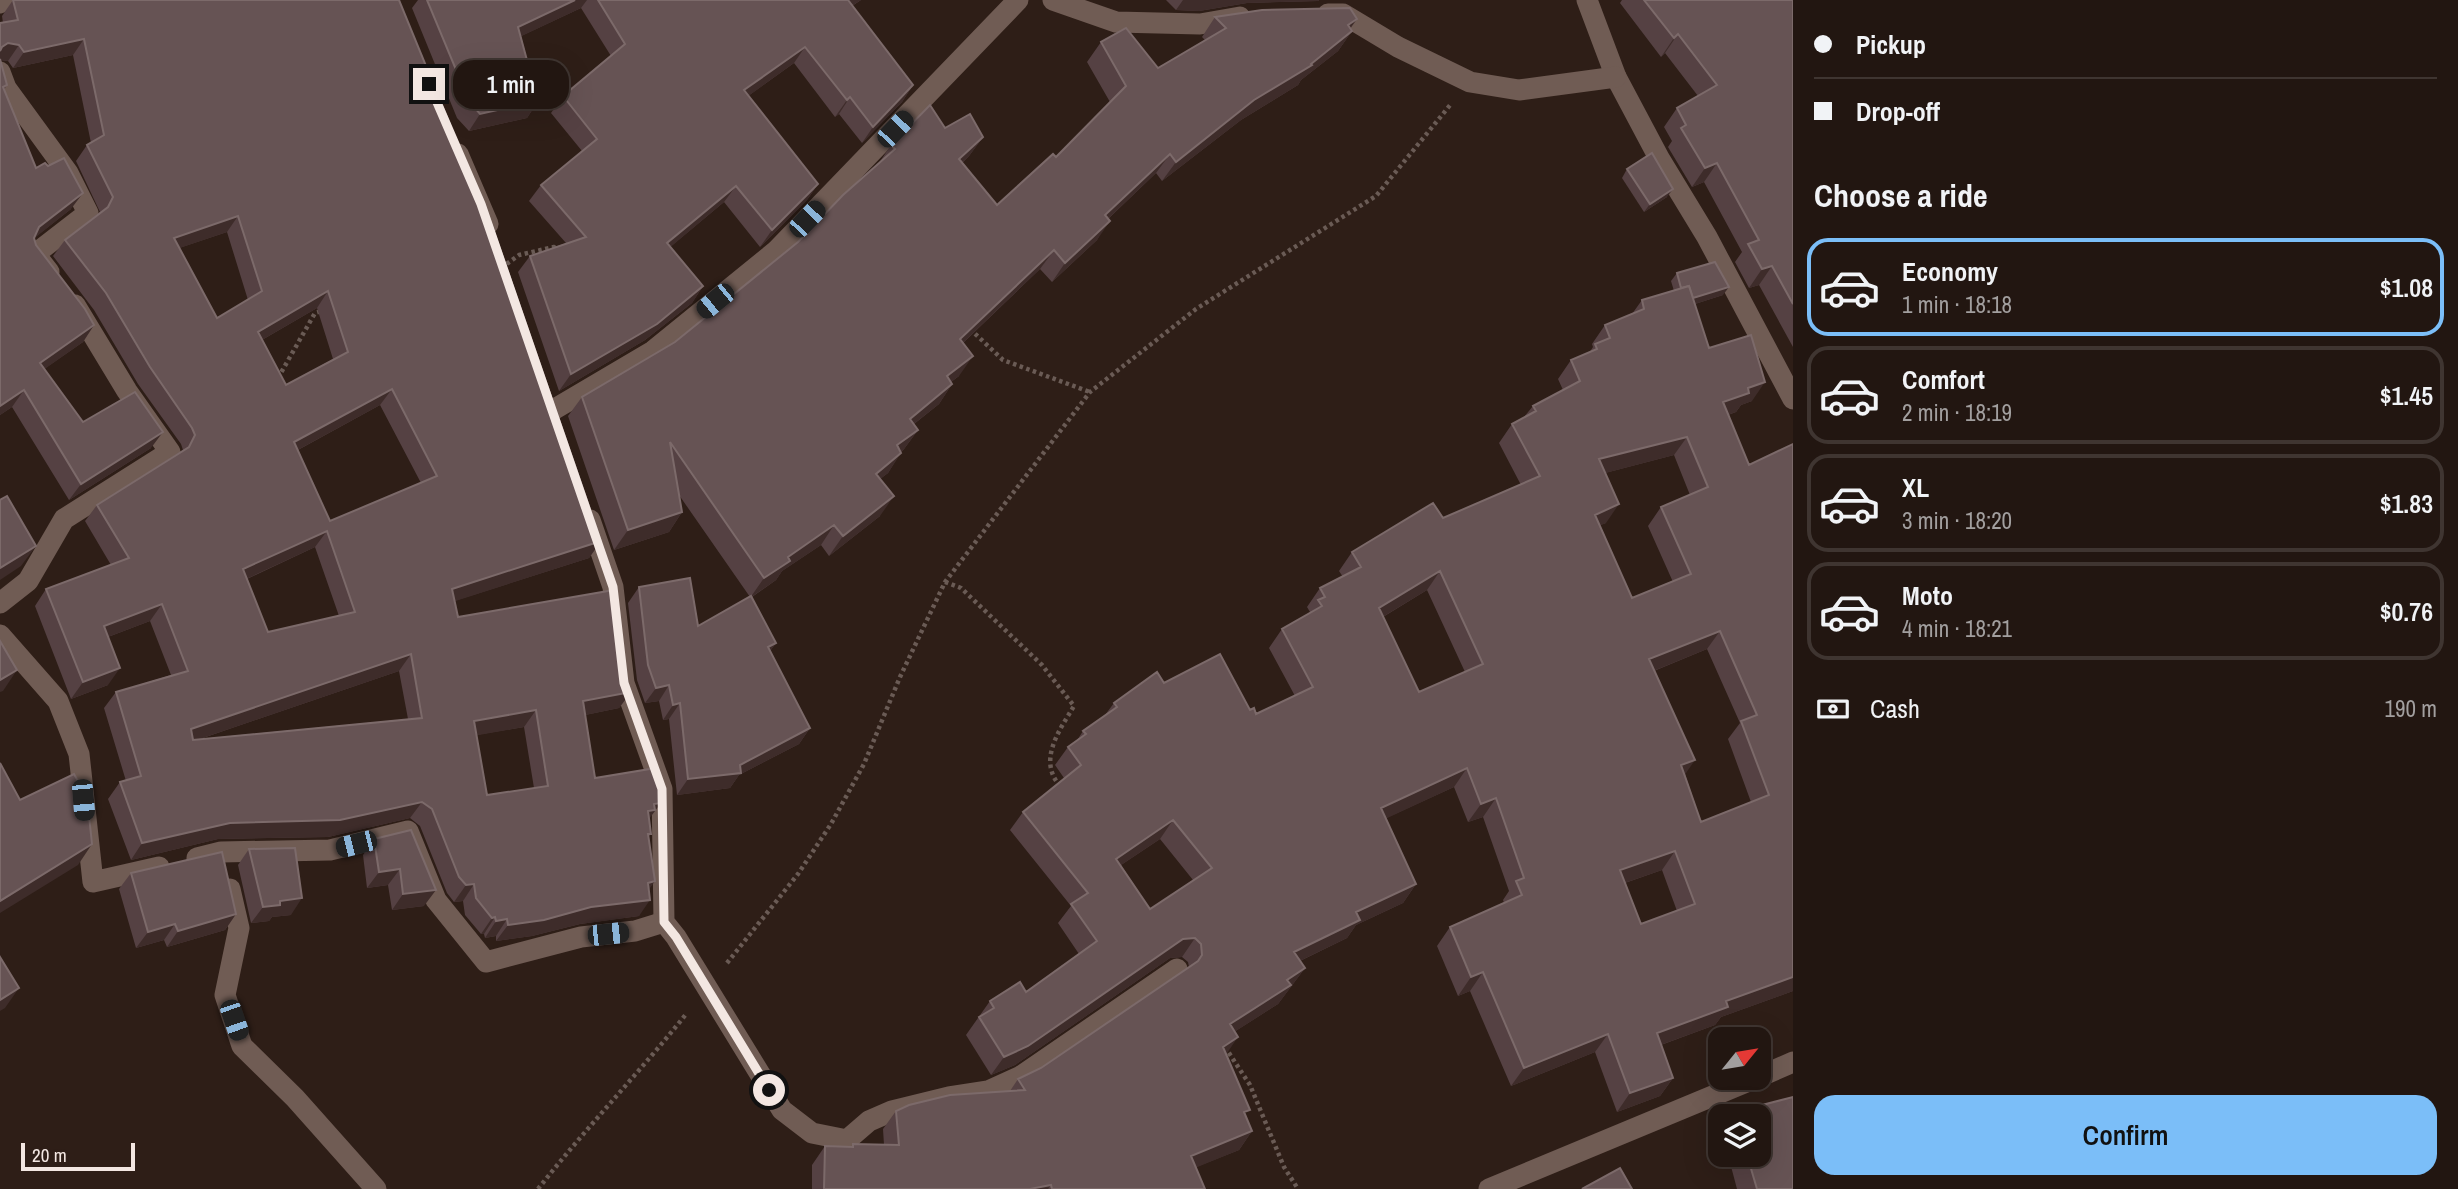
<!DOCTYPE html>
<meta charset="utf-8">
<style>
body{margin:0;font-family:"Archivo Narrow",sans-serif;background:#2a1f1a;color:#f1f3f6;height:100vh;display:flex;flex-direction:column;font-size:26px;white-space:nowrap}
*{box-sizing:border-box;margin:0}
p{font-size:23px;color:#a29f9f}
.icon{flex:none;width:38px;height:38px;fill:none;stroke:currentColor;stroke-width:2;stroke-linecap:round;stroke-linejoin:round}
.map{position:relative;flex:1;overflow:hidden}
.drawer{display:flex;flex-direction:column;background:#221611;width:665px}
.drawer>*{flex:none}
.guide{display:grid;align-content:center;height:154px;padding:0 21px;background:#221611}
.needle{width:46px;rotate:60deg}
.buttons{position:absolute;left:1708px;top:1027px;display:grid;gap:14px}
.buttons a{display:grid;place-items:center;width:63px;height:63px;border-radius:14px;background:#221611;box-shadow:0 7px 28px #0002,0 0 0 2px #3f3531;font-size:35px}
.scale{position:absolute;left:21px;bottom:18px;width:114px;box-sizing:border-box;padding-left:7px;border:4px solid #f3e7e2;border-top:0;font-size:19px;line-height:24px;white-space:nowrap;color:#f3e7e2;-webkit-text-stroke:5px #2e1e17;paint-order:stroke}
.end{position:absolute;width:32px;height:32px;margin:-16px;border:9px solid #f3e7e2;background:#111;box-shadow:0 0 0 4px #111}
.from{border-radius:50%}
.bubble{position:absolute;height:49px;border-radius:21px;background:#221611;box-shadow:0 7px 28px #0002,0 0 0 2px #3f3531;font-size:23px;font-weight:600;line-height:49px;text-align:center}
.car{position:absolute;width:21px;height:42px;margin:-21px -10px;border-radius:9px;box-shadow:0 0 5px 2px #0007;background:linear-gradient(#222 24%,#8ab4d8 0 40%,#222 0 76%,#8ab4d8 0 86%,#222 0)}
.guide b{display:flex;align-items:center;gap:24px;height:66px;font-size:26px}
.guide b+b{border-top:2px solid #3f3531}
.guide i{width:18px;height:18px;background:#f1f3f6}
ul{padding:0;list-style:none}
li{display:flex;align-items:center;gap:21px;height:98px;margin:0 14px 10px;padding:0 7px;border:4px solid #3f3531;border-radius:21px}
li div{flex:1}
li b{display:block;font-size:26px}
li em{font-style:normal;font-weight:600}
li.on{border-color:#7bbef8}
li>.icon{width:63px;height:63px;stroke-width:1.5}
h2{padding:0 21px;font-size:32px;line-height:84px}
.pay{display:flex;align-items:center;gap:18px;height:77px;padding:0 21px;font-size:26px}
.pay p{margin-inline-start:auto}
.primary-button{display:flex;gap:14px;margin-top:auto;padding:14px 21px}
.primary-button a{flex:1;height:80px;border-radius:21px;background:#7bbef8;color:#111;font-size:28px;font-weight:600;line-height:80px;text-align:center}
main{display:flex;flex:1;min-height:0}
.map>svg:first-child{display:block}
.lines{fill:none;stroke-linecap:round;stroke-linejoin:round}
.path{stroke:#6a5b55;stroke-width:4.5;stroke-dasharray:3.5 3.5;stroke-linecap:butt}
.minor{stroke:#705c54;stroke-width:21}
.wall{fill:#554143;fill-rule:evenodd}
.shaded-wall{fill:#3e2c2a}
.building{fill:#665354;stroke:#7c6a6a;stroke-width:2;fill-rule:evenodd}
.route{stroke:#f3e7e2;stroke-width:9}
</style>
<main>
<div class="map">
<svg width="1793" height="1189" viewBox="0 0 1793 1189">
<rect width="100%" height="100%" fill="#2e1e17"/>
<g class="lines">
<g class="path">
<path d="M501,268L519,255L554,247L556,250"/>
<path d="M970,329L1003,360L1090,392"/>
<path d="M278,378L315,313L322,311"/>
<path d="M945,582L961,588L1042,665L1074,706C1059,731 1036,762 1062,788"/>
<path d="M727,963L798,874L831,824L864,764L900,677L945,582L1090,392L1196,309L1376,196L1451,104"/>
<path d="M1225,1047L1250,1085L1284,1167L1298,1189"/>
<path d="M538,1189C585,1129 639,1073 687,1013"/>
</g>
<g class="minor">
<path d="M1053,0L1116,22L1200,24L1240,17"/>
<path d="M1587,0L1616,77L1659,158L1707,237L1793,399"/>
<path d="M0,3L2,0"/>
<path d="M1328,14H1343L1398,47L1470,82L1519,90L1616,77"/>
<path d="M0,72L6,88L68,173L88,213L35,254L49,272"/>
<path d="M458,154L488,224"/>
<path d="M553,410L653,351L776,251L1018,0"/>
<path d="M590,520L613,587L624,683L662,789L664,922L676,937L782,1110L812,1133L847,1140L869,1121L892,1111L949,1097L988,1091L1021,1076L1177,969"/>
<path d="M0,603L28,581L64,519L170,452L127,391L75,305"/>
<path d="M0,635L58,701L79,754L93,882L159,867"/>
<path d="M197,858L221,852L330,850L408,831L436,900L486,962L581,937L635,931L664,922"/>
<path d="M230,889L239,928L225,995L242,1046L295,1098L376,1189"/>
<path d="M1759,1077L1793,1062"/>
<path d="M1489,1189L1756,1078"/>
</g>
</g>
<g class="wall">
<path d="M13,0H389L601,541L589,558L454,601L458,617L623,668L631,692L619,708L585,715L595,778L649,820L651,834L648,837L649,890L639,916L580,924L532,936L496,941V936L485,938L484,934H481L465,915L463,901L454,902L447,893L420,826L410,818L328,837L218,839L131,860L108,799L120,782L126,781L104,708L116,692L171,675L150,621L108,637V685L71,699L35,606L46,589L111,565L85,521L97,505L183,450L181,444L138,384L94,310L53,256L65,240L100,212L76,161L87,145L91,143L73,55L13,68L8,61L0,60L7,85L4,90L36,168L71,209L34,238L36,245L94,325L83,342L44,369L83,422L151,448L69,500L12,407L0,415V23H3L2,16ZM227,232L248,300L217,318L179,248ZM317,308L333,359L286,385L262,340ZM380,405L421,483L330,521L298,450ZM315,547L339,616L268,632L247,579ZM399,671L408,719L200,739ZM524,727L534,788L487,795L476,735Z"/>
<path d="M418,0H861L852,6L913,85L902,102L862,143L839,114L835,117L794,63L748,96L818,184L807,200L760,247L724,202L670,247L703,286L692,303L645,340L559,391L518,272L530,256L566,243L529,201L541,185L582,151L551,113L563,96L611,56L581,8L521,36L538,101L527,118L469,131L457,118L412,8Z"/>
<path d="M1166,0H1319L1318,1L1247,3L1199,11L1176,10Z"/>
<path d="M1622,0H1793V347L1759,285L1749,288L1735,262L1742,252L1704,182L1692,187L1668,147L1672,141L1664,127L1677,108L1698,96L1665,53L1661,57L1620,3Z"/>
<path d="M1215,17L1350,29L1352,31L1338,51L1301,80L1298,85L1241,120L1162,181L1156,173L1108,219L1097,240L1052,282L1040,269L963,343L959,376L951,382L952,384L939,404L914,424L918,430L904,449L901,452L888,473L880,479V516L829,556L821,545L782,571L776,580L752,597L776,643L770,651L810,728L799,744L739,775L730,788L677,795L669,719L663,720L659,701L645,703L637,680L628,603L639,587L698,626L750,597L679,495L682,512L669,532L614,550L568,416L582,397L675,342L798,242L879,163L891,145L945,128L983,137L969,156L962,163L997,205L1056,157L1110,102L1087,62L1101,42L1158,68L1205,40L1202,37Z"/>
<path d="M1627,169L1667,197L1644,212L1622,178Z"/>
<path d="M1677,273L1723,295L1695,304L1709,348L1752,401L1741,405L1736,412L1728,415L1793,991L1721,1017L1715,1025L1661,1045L1673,1078L1660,1096L1617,1112L1595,1052L1511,1086L1470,991L1458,996L1437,946L1450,927L1504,903L1503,900L1509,891L1483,817L1468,822L1454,787L1386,818L1416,884L1403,903L1356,925L1347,938L1300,961L1305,968L1278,1004L1234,1032L1226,1055L1246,1116L1252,1131L1239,1150L1196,1167L1205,1189H812V1165L825,1146L851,1147L853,1144L884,1145L883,1129L896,1111L1010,1091L1018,1079L1041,1068L1189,967L1188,962L1182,957L1170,958L1015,1065L991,1075L966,1035L990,1001L1026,992L1079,954L1058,923L1071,906L1010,830L1023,812L1064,778L1055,765L1068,747L1076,742L1083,731L1105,715L1114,703L1164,683L1250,710L1256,714L1295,696L1269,648L1282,629L1309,614L1310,612L1307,607L1320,588L1343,577L1339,571L1352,552L1443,518L1521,485L1499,443L1512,424L1524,417L1533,406L1563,390L1558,379L1571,360L1589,353L1593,347L1592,344L1605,325L1632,314L1642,300L1674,291L1671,281ZM1674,455L1690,495L1661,507L1648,526L1673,582L1632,598L1600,525L1606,523L1605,473ZM1427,590L1465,672L1419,692L1383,617ZM1707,649L1740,723L1728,739L1751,802L1701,822L1685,774L1654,671ZM1160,839L1193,880L1150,909L1121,865ZM1662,870L1677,911L1641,924L1625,883Z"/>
<path d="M411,830L424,906L392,910L388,885L367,888L363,855L374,839Z"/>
<path d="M249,849L291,915L272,917L269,921L251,923L238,865Z"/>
<path d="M131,873L236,914L225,930L167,947L164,940L136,948L119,889Z"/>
<path d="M1793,1097V1189H1737L1728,1155H1759V1116H1732L1735,1112Z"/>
</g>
<g class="shaded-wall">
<path d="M575,0H587L581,8L507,43L518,27Z"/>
<path d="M847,0H861L836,16Z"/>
<path d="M1183,0H1319L1318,1L1247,3L1199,11L1176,10Z"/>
<path d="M1357,19L1345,36L1352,31L1338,51L1301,80L1298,85L1241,120L1162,181L1176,162L1348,25Z"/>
<path d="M1678,34L1665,53L1661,57L1674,38Z"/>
<path d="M84,39L73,55L13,68L24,52Z"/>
<path d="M8,43L19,45L8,61L0,60V49L2,47Z"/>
<path d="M805,47L794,63L733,107L744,90Z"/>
<path d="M913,85L902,102L862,143L873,127Z"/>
<path d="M850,97L839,114L835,117L847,100Z"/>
<path d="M538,101L527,118L469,131L480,114Z"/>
<path d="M983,137L969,156L945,178L959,159Z"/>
<path d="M1170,154L1156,173L1091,235L1105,215Z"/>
<path d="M1717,163L1704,182L1692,187L1705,168Z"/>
<path d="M818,184L807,200L760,247L772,230Z"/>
<path d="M736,186L724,202L655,260L667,243Z"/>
<path d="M1673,189L1667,197L1644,212L1650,204Z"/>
<path d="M83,193L71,209L27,244L39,227Z"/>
<path d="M238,216L227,232L162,254L174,238Z"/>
<path d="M1110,221L1097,240L1052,282L1065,263Z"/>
<path d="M1054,250L1040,269L947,358L960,339Z"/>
<path d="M1772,266L1759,285L1749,288L1762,269Z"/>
<path d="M703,286L692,303L645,340L559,391L571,374Z"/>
<path d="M1729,287L1723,295L1679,309L1685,301Z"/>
<path d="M328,291L317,308L246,349L258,332Z"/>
<path d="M94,325L83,342L29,380L40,363Z"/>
<path d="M973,356L959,376L933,395L947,376Z"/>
<path d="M1765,382L1752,401L1741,405L1736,412L1710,421L1723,402L1748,388Z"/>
<path d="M952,384L939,404L896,438L910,419Z"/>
<path d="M392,389L380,405L283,458L294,442Z"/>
<path d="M24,390L12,407L0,415V406Z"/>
<path d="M918,430L904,449L883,465L897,445Z"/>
<path d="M163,432L151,448L69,500L81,484Z"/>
<path d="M1687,437L1674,455L1586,478L1599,459Z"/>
<path d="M901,453L888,473L862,493L876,474Z"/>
<path d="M894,496L880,516L829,556L843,536Z"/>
<path d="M1619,504L1606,523L1582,533L1595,515Z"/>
<path d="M682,512L669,532L614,550L628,530Z"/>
<path d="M834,525L821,545L782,571L776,580L750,598L764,578L788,557Z"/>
<path d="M327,531L315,547L231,586L243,569Z"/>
<path d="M601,541L589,558L440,606L452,589Z"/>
<path d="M36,546L21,566L0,580V568Z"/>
<path d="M1440,571L1427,590L1366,627L1379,608Z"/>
<path d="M162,604L150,621L92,643L104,626Z"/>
<path d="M1720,631L1707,649L1636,678L1649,659Z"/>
<path d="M776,643L765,658L768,647Z"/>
<path d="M411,654L399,671L179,746L191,729Z"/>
<path d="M120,668L108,685L71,699L83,682Z"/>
<path d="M17,670L3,691L0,692V680Z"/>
<path d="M669,685L659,701L645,703L656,688Z"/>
<path d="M631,692L619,708L571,718L583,701Z"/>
<path d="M680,703L669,719L663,720L673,705Z"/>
<path d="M536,710L524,727L462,738L474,721Z"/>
<path d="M810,728L799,744L739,775L730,788L677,795L688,779L740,765Z"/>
<path d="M1695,760L1682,779L1681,765Z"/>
<path d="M1467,768L1454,787L1368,827L1381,808Z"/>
<path d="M1496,798L1483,817L1468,822L1481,804Z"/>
<path d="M422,802L410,818L328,837L218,839L131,860L142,843L230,823Z"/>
<path d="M661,803L649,819L636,828L654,804Z"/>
<path d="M1173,820L1160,839L1103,877L1116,859Z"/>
<path d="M92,844L78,865L0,913V901Z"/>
<path d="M1675,851L1662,870L1607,889L1620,870Z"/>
<path d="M400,869L388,885L367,888L379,872Z"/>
<path d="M655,881L643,898L648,883Z"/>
<path d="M474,884L463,901L454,902L466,885Z"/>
<path d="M1416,884L1403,903L1356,925L1347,938L1281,970L1294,952L1356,912Z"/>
<path d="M436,890L424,906L392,910L403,894Z"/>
<path d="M302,898L291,915L272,917L269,921L251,923L263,907L280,901Z"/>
<path d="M650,900L639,916L580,924L532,936L496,941L508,925L591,907Z"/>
<path d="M236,914L225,930L167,947L178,931Z"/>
<path d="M495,917L484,934H481L492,918Z"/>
<path d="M507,919L496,936L485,938L496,921Z"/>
<path d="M175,924L164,940L136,948L148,932Z"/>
<path d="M1195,938L1182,957L1170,958L1015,1065L991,1075L1004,1057L1183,939Z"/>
<path d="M1305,968L1278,1004L1217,1043L1230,1024L1287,980Z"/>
<path d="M1483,972L1470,991L1458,996L1471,977Z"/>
<path d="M1793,977V991L1721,1017L1715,1025L1644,1051L1657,1033L1726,1001Z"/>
<path d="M19,988L5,1008L0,1011V1000Z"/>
<path d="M1608,1034L1595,1052L1511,1086L1524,1068Z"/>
<path d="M1238,1037L1225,1056L1223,1047Z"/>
<path d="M1673,1078L1660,1096L1617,1112L1630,1093Z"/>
<path d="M1252,1131L1239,1150L1178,1175L1191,1156Z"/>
<path d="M1051,1185L1048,1189H1030Z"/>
</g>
<g class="building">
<path d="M13,0H399L449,122L477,199L482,197L601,541L452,589L458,617L614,590L623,668L631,692L583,701L595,778L656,768L661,803L654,804L655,810L648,811L651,834H648L655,881L648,883L650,900L591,907L544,920L508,925L507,919L496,921L495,917L492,918L476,898L474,884L466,885L459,877L432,809L422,802L340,820L230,823L142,843L120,782L141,776L116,692L188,671L162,604L104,626L120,668L83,682L46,589L129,558L97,505L189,447L195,435L192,428L150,367L106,293L65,240L108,207L113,197L87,145L104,135L84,39L24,52L19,45L8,43L2,47L0,51V23L18,20ZM238,216L262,291L217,318L174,238ZM328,291L348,352L286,385L258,332ZM392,389L437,476L330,521L294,442ZM327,531L355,612L268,632L243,569ZM411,654L422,718L193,740L191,729ZM536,710L548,786L487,795L474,721Z"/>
<path d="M427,0H575L518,27L538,101L480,114L469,101Z"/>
<path d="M598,0H848L913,85L873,127L850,97L847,100L805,47L744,90L818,184L772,230L736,186L667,243L703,286L657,324L571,374L530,256L586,237L541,185L597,139L563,96L625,44Z"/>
<path d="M1644,0H1793V304L1772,266L1762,269L1748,244L1759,240L1717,163L1705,168L1681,128L1686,125L1677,108L1717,85L1678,34L1674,38Z"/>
<path d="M1350,8L1357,19L1348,25L1352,31L1311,64L1312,65L1254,100L1176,162L1170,154L1105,215L1110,221L1065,263L1054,250L960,339L973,356L947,376L952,384L910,419L918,430L897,445L901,453L876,474L894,496L843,536L834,525L788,557L790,561L764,578L670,442L682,512L628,530L582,397L675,342L798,242L843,195L895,149L891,145L930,105L945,128L970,114L983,137L959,159L997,205L1053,154L1056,157L1126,86L1101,42L1126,28L1158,68L1226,28L1215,17L1262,10Z"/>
<path d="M0,59L7,85L3,87L36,168L45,163L48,166L64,158L83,193L39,227L34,238L36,245L85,309L94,325L40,363L83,422L135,392L163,432L81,484L24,390L0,406Z"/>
<path d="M1652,153L1673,189L1650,204L1627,169Z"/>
<path d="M1715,262L1729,287L1693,298L1689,286L1681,288L1677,273Z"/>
<path d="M1689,286L1709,348L1751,335L1765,382L1748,388L1749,393L1723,402L1749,465L1793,444V977L1726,1001L1728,1007L1657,1033L1673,1078L1630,1093L1608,1034L1524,1068L1483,972L1471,977L1450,927L1522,895L1516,881L1524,878L1496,798L1481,804L1467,768L1381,808L1416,884L1356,912L1360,920L1294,952L1305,968L1287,980L1291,985L1230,1024L1238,1037L1223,1047L1250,1110L1244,1112L1252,1131L1191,1156L1205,1189H1052L1051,1185L1030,1189H824L825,1146L853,1147V1144L899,1145L896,1111L909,1105L950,1095L1025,1090L1018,1079L1041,1068L1198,961L1202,955L1201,944L1195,938L1183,939L1028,1046L1004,1057L979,1017L994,1008L990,1001L1020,982L1026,992L1097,941L1071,904L1088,893L1023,812L1081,765L1068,747L1086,734L1083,731L1117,707L1114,703L1157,672L1164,683L1220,654L1250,710L1254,708L1256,714L1313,687L1282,629L1322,606L1318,600L1325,597L1320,588L1361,567L1352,552L1433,503L1443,518L1540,476L1512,424L1536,411L1533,406L1580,381L1571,360L1597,349L1595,344L1610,338L1605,325L1644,309L1642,300ZM1687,437L1708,487L1661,507L1691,574L1632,598L1595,515L1619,504L1599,459ZM1440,571L1483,664L1419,692L1379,608ZM1720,631L1757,715L1741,721L1769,795L1701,822L1681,765L1695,760L1649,659ZM1173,820L1212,868L1150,909L1116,859ZM1675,851L1695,904L1641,924L1620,870Z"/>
<path d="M7,496L36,546L0,568V500Z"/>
<path d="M690,578L698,626L751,596L776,643L768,647L810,728L740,765L741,773L688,779L680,703L673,705L669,685L656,688L648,665L639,587Z"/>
<path d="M0,641L17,670L0,680Z"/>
<path d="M0,763L20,800L74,774L87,797L92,844L0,901Z"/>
<path d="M411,830L436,890L403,894L400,869L379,872L374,839Z"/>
<path d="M295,848L302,898L280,901V905L263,907L249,849Z"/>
<path d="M222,852L236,914L178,931L175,924L148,932L131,873Z"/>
<path d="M0,957L19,988L0,1000Z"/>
<path d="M1793,1097V1189H1757L1747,1155H1759V1116H1736L1735,1112Z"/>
<path d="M1620,1168L1632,1189H1582Z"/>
</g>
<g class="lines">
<path class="route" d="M429,84L481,204L613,587L624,683L662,789L664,922L676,937L769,1090"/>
</g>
</svg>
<div class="buttons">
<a><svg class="needle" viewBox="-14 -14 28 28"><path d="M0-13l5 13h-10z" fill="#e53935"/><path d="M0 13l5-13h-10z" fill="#a29f9f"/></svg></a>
<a><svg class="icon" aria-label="layers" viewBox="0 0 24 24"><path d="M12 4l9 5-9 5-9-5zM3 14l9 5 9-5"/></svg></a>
</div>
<div class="scale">20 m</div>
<i class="end from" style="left:769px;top:1090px"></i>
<i class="end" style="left:429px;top:84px"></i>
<div class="bubble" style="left:453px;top:60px;width:116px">1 min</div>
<i class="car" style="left:895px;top:129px;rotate:44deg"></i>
<i class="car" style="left:807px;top:219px;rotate:44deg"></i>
<i class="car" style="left:715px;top:301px;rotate:231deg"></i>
<i class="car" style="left:83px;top:800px;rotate:175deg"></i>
<i class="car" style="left:356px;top:844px;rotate:256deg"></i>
<i class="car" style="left:608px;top:934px;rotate:84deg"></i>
<i class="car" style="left:234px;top:1020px;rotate:161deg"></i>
</div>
<section class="drawer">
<div class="guide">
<b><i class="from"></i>Pickup</b>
<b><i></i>Drop-off</b>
</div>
<h2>Choose a ride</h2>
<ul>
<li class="on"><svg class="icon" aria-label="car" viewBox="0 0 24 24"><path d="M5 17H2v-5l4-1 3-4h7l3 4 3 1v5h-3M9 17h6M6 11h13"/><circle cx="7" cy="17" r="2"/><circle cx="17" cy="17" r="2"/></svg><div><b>Economy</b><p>1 min · 18:18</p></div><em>$1.08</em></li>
<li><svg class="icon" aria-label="car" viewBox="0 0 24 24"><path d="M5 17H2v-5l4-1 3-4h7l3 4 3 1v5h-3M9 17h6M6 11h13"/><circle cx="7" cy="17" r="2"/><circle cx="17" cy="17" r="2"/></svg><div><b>Comfort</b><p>2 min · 18:19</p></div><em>$1.45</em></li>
<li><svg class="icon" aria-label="car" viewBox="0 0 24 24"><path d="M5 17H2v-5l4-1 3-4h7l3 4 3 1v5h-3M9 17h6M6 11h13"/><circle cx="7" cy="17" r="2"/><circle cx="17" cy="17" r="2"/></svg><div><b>XL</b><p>3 min · 18:20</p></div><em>$1.83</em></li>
<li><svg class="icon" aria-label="car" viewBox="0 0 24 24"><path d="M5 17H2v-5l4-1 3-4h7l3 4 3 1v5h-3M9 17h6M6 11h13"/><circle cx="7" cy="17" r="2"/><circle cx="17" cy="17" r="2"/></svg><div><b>Moto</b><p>4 min · 18:21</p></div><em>$0.76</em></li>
</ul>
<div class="pay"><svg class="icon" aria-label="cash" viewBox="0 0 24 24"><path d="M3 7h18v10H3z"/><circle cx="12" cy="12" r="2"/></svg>Cash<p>190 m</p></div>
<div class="primary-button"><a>Confirm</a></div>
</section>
</main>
